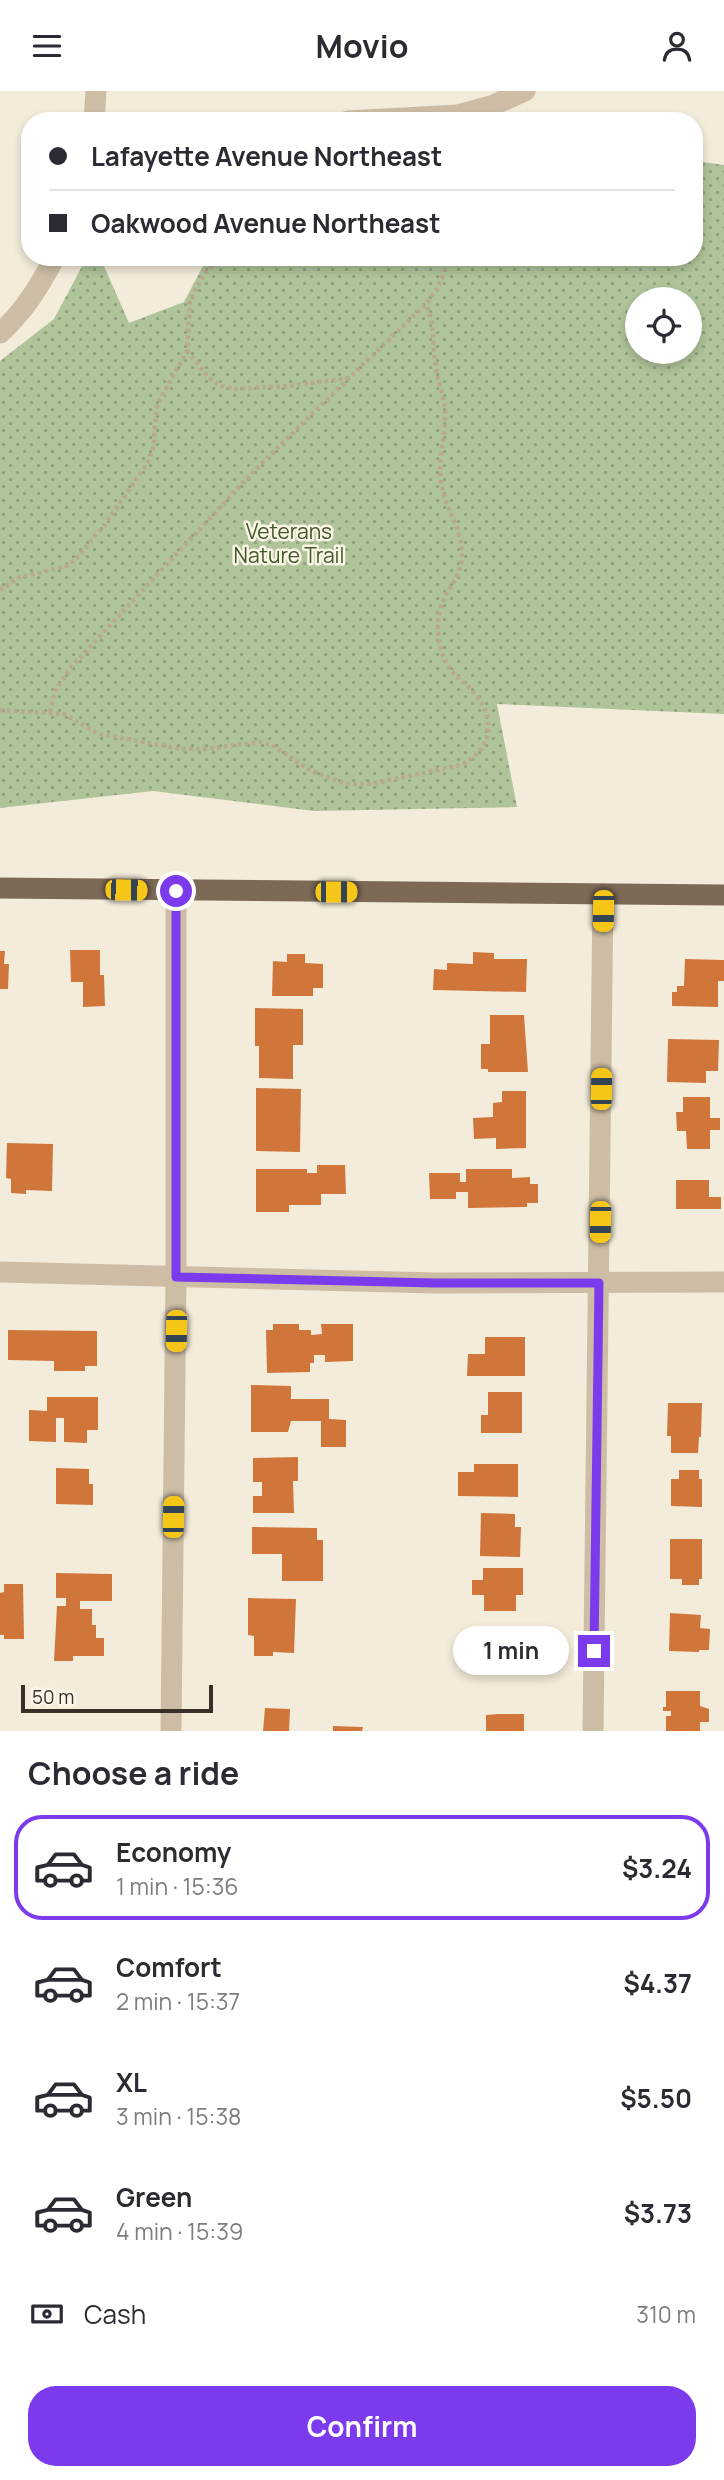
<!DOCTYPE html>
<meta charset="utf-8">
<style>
body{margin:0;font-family:Manrope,sans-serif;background:#f7f7f7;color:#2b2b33;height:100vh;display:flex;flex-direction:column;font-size:26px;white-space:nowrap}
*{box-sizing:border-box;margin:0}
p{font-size:23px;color:#7c7c81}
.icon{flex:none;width:38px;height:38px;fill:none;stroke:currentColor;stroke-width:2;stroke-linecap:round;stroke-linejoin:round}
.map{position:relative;height:1640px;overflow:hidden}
.panel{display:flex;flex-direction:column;background:#fff;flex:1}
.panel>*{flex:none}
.banner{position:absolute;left:21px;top:21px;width:682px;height:154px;border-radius:28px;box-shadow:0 4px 10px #0003;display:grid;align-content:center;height:154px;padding:0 28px;background:#fff}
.fabs{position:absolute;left:625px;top:196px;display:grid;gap:14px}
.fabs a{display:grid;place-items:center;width:77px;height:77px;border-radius:50%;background:#fff;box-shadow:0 4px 10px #0003;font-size:35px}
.scale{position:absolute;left:21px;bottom:18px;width:192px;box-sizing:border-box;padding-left:7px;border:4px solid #382f27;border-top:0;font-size:19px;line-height:24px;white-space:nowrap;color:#382f27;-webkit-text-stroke:5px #fbf5e7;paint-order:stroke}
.end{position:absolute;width:32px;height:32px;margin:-16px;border:9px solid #7c3aed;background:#fff;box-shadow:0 0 0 4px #fff}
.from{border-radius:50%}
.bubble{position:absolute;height:49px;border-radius:24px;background:#fff;box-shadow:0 4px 10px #0003;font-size:23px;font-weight:700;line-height:49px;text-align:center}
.car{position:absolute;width:21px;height:42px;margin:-21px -10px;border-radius:9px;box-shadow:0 0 5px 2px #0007;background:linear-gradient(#f5c518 24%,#345 0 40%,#f5c518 0 76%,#345 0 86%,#f5c518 0)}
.banner b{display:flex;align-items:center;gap:24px;height:66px;font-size:26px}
.banner b+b{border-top:2px solid #e1e1e2}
.banner i{width:18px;height:18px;background:#2b2b33}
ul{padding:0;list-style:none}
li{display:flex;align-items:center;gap:21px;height:105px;margin:0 14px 10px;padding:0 14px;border:4px solid transparent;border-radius:28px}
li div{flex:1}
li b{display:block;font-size:26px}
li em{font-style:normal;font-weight:700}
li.on{border-color:#7c3aed}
li>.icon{width:63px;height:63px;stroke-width:1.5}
h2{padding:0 28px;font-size:32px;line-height:84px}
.pay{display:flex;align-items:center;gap:18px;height:77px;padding:0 28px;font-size:26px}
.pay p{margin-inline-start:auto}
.cta{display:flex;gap:14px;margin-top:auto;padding:14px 28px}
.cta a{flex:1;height:80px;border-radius:28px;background:#7c3aed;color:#fff;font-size:28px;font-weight:700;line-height:80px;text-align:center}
header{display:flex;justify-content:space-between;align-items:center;height:91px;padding:0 28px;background:#fff;font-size:32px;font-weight:700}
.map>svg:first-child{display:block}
.park{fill:url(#park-dots);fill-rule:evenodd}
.building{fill:#d1763b}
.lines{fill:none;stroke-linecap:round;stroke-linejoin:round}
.path{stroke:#b9a88f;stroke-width:4.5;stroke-dasharray:3.5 3.5;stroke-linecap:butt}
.minor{stroke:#cdbda5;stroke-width:21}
.major{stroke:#7c6956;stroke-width:21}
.route{stroke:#7c3aed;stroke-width:9}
.labels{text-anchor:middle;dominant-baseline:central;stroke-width:5;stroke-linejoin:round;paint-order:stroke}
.park-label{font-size:21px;fill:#405928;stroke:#fbf5e7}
</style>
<header><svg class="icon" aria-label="menu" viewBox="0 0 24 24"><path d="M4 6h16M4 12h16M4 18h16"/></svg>Movio<svg class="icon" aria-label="person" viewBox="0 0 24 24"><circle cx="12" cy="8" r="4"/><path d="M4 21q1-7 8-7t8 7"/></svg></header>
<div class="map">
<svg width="724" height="1640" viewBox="0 0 724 1640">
<defs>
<pattern id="park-dots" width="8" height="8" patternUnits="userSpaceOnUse" patternTransform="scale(1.75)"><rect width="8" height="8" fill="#afc499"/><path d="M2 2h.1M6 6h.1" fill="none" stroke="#8fa07d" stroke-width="1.8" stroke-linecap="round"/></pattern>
</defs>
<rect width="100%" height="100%" fill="#f4ecda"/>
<path class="park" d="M695,70L724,74V623L497,613L517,716L314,720L153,700L0,717V270L54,228L87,166H100L129,232L184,211L206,169L204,166H695ZM637,208H690V261H637Z"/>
<g class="building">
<path d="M70,859H100V884H104L105,915L83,916V891H71Z"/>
<path d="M0,860H5L4,873H9L8,898H0Z"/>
<path d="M473,861L494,862V868H527L526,901L433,899L434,878L447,879V872L473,873Z"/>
<path d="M287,863H305V872L323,873V897H313V905H272L273,870L287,871Z"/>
<path d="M685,868L724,869V890H718V916L672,915V901H677V895H684Z"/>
<path d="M255,917L303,918V954H293V988L259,987V955H255Z"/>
<path d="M490,924H524L528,981H488V978H481V953H490Z"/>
<path d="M668,948L719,949L718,980H706V992L667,991Z"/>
<path d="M256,997L301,998L300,1061L256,1060Z"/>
<path d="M502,1000H526V1057L496,1058V1047L474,1048L473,1027L493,1026V1012L502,1011Z"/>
<path d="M683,1006H710V1027H720V1039H710V1058H687L686,1040H677L676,1021H683Z"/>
<path d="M7,1052L53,1053L52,1100L26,1099V1103L11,1102V1088L6,1087Z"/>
<path d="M317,1074H345L346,1103H321V1114H289V1121H256V1078H307V1082H317Z"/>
<path d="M466,1078H512V1087L530,1086V1093H538V1112H527V1116L468,1117V1101H456V1108H430L429,1082H460V1091H466Z"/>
<path d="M676,1089H709V1106H721V1118H676Z"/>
<path d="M273,1233H299V1239H311V1244L322,1243L321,1233H353V1270L325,1271V1264H314V1272H310V1281L267,1282L266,1239H273Z"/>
<path d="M8,1239L97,1240V1275H85V1280H54V1270L8,1269Z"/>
<path d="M485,1246H525V1285H467L468,1263H485Z"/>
<path d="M251,1294L291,1295V1308H329V1328L346,1329V1356H321V1330H291L288,1341H251Z"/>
<path d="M488,1301H522V1342H481V1324H488Z"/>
<path d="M47,1306H98V1339H87V1352L64,1351V1327H56V1351L29,1350V1319L47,1320Z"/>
<path d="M668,1312H702L701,1346H699L698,1362H671V1345H667Z"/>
<path d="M298,1366V1390H293L294,1422H253V1405H262V1391H253V1367Z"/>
<path d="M474,1373H518V1406L458,1405V1381H474Z"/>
<path d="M56,1377L89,1378V1393H93V1414L56,1413Z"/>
<path d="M679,1379H699V1388H702V1416L671,1415V1388H679Z"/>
<path d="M481,1422L515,1423V1436H521L520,1466L480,1465Z"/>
<path d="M252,1436L317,1437V1449H323V1490H282V1463H252Z"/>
<path d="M670,1448H702V1488H699V1494H682V1488H670Z"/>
<path d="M483,1477H523V1504H516V1520H484V1504H472V1489H483Z"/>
<path d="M56,1482L112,1483V1510H80V1518H92V1534H96V1547H104V1565H73V1570H54L57,1515H66V1507H56Z"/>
<path d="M4,1493H23L24,1548H4V1544H0V1502L4,1501Z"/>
<path d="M248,1507L296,1508L294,1562L273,1561V1565H254V1545L248,1544Z"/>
<path d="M670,1522L701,1524L700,1537L710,1538L709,1559H699V1561L669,1560Z"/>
<path d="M666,1600H700V1615L709,1618V1631H700V1640H666V1625H671V1620H663V1616H666Z"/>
<path d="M265,1617L290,1618L289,1640H263Z"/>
<path d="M498,1623H524V1640H486V1624Z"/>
<path d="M333,1635L363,1636L362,1640H333Z"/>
</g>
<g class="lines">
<g class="path">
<path d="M187,260L208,286L219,294L233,298L288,295L349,287L426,213L437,198L451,166"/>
<path d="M0,499L18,487L66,475L74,470L103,436L147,373L153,358L157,314L187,260L190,209L204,183L221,166"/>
<path d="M0,619L64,623L99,643L182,658H205L260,651L272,654L311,680L346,693H370L461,674C491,659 497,631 476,604C467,593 454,585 447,573C441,562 438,549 438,537C437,504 459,493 462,468C464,440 445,418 441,391C438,370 445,349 445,327C446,308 437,289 435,270C432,248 435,235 426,213"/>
<path d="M50,621L55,600L72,575L253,381L349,287"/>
</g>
<g class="minor">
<path d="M94,30L96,0"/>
<path d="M348,30L458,24L491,15L525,0"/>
<path d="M0,242C24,221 40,194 55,166"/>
<path d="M0,1181L435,1192L724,1191"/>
<path d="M171,1640L176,1186V800"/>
<path d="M593,1640L603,803"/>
</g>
<path class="major" d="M0,797L724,804"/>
</g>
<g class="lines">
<path class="route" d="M176,800V1186L435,1192H599L594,1560"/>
</g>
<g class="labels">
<g class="park-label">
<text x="289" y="440">Veterans<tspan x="289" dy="24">Nature Trail</tspan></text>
</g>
</g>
</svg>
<div class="fabs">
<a><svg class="icon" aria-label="locate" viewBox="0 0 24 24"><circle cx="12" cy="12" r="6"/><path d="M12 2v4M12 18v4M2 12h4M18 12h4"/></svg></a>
</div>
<div class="scale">50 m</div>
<i class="end from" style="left:176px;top:800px"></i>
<i class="end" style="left:594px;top:1560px"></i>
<div class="bubble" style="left:453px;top:1535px;width:116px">1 min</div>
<i class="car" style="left:126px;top:799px;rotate:91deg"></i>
<i class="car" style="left:336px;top:801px;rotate:90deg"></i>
<i class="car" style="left:603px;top:820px;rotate:181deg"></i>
<i class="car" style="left:601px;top:998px;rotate:1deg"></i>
<i class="car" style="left:600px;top:1131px;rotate:181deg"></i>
<i class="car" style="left:176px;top:1240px;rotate:181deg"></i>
<i class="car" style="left:173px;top:1426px;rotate:1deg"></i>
<div class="banner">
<b><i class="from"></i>Lafayette Avenue Northeast</b>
<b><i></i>Oakwood Avenue Northeast</b>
</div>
</div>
<section class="panel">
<h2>Choose a ride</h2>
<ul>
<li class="on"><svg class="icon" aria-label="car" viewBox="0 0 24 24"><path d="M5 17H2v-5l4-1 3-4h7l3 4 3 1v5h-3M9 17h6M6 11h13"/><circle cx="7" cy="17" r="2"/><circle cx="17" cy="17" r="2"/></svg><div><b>Economy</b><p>1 min · 15:36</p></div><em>$3.24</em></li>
<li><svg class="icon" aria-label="car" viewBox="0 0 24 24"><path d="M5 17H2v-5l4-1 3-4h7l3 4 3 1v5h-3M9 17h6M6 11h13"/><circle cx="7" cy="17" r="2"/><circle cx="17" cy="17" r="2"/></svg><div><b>Comfort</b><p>2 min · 15:37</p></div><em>$4.37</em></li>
<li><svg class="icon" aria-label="car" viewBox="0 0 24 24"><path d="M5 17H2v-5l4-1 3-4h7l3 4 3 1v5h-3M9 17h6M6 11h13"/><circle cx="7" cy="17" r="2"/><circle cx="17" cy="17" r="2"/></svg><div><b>XL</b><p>3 min · 15:38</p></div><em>$5.50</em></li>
<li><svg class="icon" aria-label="car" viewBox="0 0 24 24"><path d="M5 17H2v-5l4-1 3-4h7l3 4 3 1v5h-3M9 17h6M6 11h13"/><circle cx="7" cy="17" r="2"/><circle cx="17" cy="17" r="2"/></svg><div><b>Green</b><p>4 min · 15:39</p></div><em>$3.73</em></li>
</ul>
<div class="pay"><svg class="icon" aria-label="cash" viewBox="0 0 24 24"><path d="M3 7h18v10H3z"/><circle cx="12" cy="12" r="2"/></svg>Cash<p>310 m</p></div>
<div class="cta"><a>Confirm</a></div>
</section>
